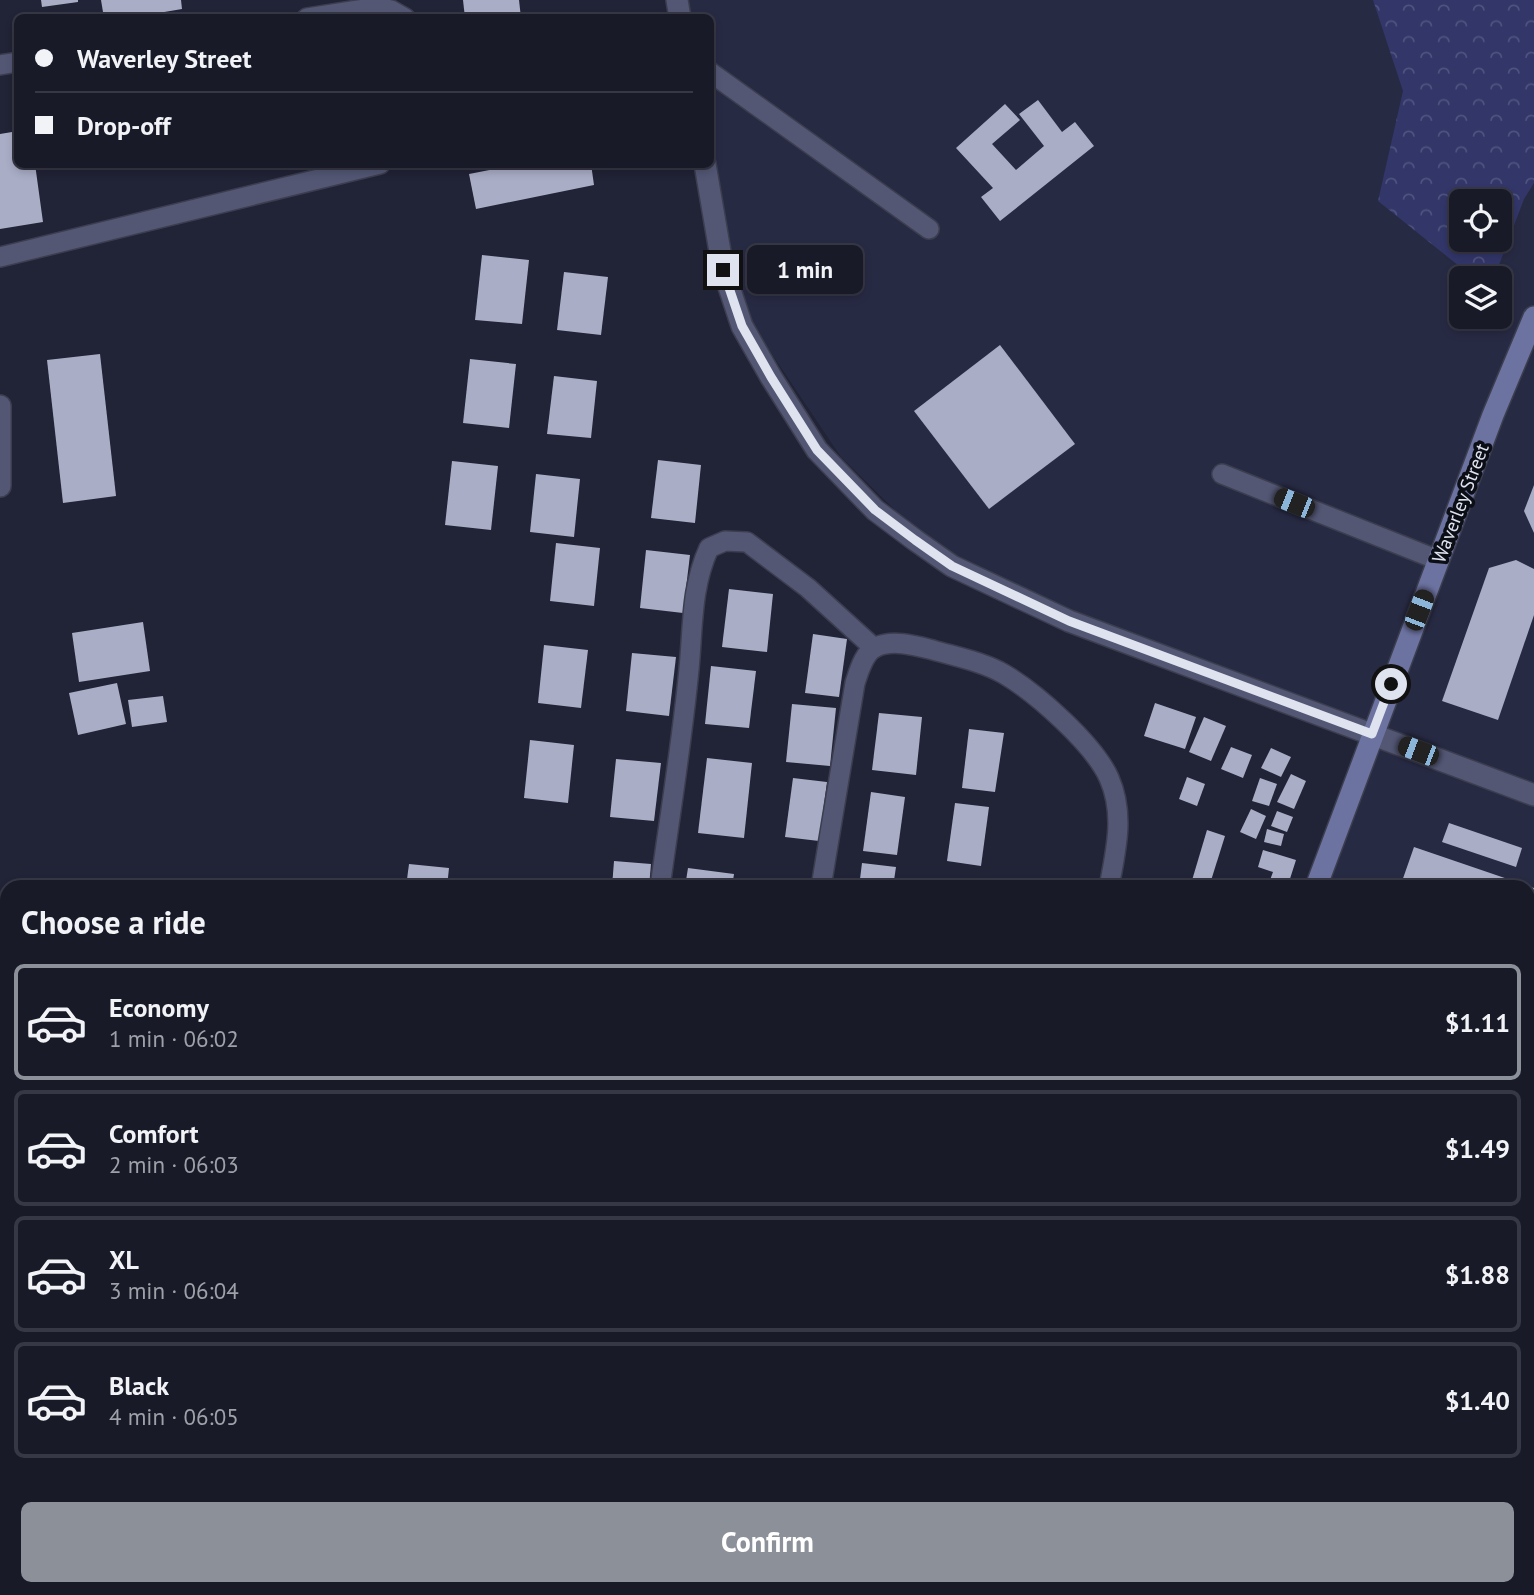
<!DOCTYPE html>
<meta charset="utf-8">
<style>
body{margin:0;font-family:"PT Sans",sans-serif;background:#222330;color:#f1f3f6;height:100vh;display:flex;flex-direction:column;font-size:26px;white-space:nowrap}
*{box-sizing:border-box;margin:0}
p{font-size:23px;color:#9fa1a8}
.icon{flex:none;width:38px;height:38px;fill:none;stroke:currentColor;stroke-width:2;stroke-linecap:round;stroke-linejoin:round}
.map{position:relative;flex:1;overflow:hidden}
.details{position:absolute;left:0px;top:880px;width:1535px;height:716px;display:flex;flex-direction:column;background:#191a28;border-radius:21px 21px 0 0;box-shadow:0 4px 10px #0003,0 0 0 2px #373845}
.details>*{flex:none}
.top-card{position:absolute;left:14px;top:14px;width:700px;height:154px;border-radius:10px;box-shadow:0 4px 10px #0003,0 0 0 2px #373845;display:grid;align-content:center;height:154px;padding:0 21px;background:#191a28}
.buttons{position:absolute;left:1449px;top:189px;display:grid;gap:14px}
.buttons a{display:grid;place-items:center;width:63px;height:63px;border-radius:10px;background:#191a28;box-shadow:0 4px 10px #0003,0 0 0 2px #373845;font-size:35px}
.end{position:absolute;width:32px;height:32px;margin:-16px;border:9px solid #dfe2ef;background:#111;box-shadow:0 0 0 4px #111}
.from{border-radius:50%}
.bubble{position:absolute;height:49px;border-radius:10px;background:#191a28;box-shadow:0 4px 10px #0003,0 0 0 2px #373845;font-size:23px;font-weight:700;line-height:49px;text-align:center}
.car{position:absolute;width:21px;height:42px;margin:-21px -10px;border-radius:9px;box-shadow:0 0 5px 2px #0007;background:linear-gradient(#222 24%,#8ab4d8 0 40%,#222 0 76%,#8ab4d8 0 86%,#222 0)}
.top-card b{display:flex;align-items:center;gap:24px;height:66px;font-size:26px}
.top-card b+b{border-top:2px solid #373845}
.top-card i{width:18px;height:18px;background:#f1f3f6}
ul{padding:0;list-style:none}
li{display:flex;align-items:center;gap:21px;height:116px;margin:0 14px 10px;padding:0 7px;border:4px solid #373845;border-radius:10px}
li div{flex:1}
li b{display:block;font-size:26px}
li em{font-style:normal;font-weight:700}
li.selected{border-color:#8c9099}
li>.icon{width:63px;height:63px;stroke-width:1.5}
h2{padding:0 21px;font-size:32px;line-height:84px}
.button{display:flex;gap:14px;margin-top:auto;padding:14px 21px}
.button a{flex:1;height:80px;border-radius:10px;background:#8c9099;color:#fff;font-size:28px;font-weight:700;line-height:80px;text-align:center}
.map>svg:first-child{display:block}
.built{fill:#272a43;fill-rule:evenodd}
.forest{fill:url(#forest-crowns);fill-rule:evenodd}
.building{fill:#a9adc6}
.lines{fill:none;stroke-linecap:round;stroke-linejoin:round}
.lane-casing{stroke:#3c3e50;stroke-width:22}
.street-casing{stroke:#3c3e50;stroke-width:24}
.secondary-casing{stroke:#3c3e50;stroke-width:24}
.lane{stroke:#535774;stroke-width:19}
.street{stroke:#535774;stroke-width:21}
.secondary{stroke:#6d73a1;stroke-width:21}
.route{stroke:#dfe2ef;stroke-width:9}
.labels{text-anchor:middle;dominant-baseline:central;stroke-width:7;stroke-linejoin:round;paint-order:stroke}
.street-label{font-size:19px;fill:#dfe2ef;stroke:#0c0e16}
</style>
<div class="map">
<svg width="1534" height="1595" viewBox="0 0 1534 1595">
<defs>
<pattern id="forest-crowns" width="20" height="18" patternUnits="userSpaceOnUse" patternTransform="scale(1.75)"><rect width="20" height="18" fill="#323669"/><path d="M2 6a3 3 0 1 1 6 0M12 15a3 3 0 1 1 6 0" fill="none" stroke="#4f537f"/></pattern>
</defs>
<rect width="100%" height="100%" fill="#212336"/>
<path class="built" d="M686,0H1534V1595H1064L1066,1589H1528V887H1324L1382,728L1071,611L980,573L905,520L841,457L753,326L734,263L711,133L710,18L689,17ZM1461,201H1500V240H1461ZM1461,278H1500V317H1461Z"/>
<path class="forest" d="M1373,0H1534V183L1524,199L1494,278H1474L1378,201L1403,91ZM1461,201H1500V240H1461Z"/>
<g class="building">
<path d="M41,0H78V2L42,7Z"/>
<path d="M101,0H181L182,9L129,18H104Z"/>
<path d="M463,0H519L521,18H465Z"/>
<path d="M1038,100L1062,132L1075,122L1094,146L1000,221L981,197L993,188L956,148L1005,104L1020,120L992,144L1016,170L1044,146L1019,114Z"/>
<path d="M18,131V164H35L43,222L0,229V134Z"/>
<path d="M520,164H591L594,185L476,209L469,174Z"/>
<path d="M482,255L529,260L522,324L475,320Z"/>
<path d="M564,272L608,277L601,335L557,330Z"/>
<path d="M1000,345L1075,444L989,509L914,411Z"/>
<path d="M100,354L116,496L63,503L47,360Z"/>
<path d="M470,359L516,364L509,428L463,423Z"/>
<path d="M554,376L597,381L591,438L547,434Z"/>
<path d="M658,460L701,465L695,523L651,518Z"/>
<path d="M452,461L498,466L491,530L445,525Z"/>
<path d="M536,474L580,479L574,537L530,532Z"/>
<path d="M1534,485V533L1524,511Z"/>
<path d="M556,543L600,548L594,606L550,601Z"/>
<path d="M646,550L690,555L683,613L640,608Z"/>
<path d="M1516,560L1534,569V615L1498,720L1442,701L1489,568Z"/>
<path d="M729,589L773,594L767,652L722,647Z"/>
<path d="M143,622L150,671L79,682L72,633Z"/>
<path d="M813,634L847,639L839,697L805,693Z"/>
<path d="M544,645L588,650L581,708L538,703Z"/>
<path d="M632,653L676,657L669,716L626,711Z"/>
<path d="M711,666L756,671L749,728L705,724Z"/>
<path d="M117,683L126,724L78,735L69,693Z"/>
<path d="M163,696L167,722L132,727L128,700Z"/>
<path d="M1155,703L1196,717L1185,749L1144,736Z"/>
<path d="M792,704L836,708L830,766L786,762Z"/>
<path d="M879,713L922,717L916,775L872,770Z"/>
<path d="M1204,717L1226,726L1211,761L1189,752Z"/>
<path d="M969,729L1004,733L995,792L962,788Z"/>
<path d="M530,740L574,745L568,803L524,798Z"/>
<path d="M1231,747L1252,755L1243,778L1221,769Z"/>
<path d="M1271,748L1291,757L1281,777L1261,768Z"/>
<path d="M707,758L752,763L744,838L698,833Z"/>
<path d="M616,759L661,763L654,821L610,817Z"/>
<path d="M1291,774L1306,781L1294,809L1277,802Z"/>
<path d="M1187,777L1205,784L1197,806L1179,799Z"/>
<path d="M793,778L827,782L819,841L785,837Z"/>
<path d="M1260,778L1277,784L1269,806L1252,801Z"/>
<path d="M871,792L905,797L897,855L863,851Z"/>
<path d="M955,803L989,807L981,866L947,861Z"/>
<path d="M1251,809L1266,816L1256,839L1240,832Z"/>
<path d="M1277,811L1293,817L1287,832L1271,826Z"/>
<path d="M1449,823L1522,848L1516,867L1442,842Z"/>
<path d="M1267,829L1284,834L1281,846L1264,842Z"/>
<path d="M1207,830L1225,836L1209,887H1190Z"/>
<path d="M1414,847L1534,888V937L1528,935V887H1400Z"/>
<path d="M1263,850L1296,860L1288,885L1270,880L1273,872L1258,867Z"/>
<path d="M614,861L651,864L649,887H612Z"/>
<path d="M862,863L896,867L893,887H859Z"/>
<path d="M409,864L449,868L447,887H406Z"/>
<path d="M688,868L734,874L732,887H685Z"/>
<path d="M1534,1085V1367L1528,1365V1101Z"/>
<path d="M1528,1370L1534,1372V1467L1532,1474L1528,1472Z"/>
<path d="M0,1420L7,1421V1442L1,1475Z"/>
<path d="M1528,1496L1534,1499V1541L1528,1557Z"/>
<path d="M597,1589H638L637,1595H597Z"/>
<path d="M676,1589H712L711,1595H675Z"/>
<path d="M756,1589H803L802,1595H755Z"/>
<path d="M836,1589H883L882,1595H835Z"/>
<path d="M1134,1589H1198L1196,1595H1131Z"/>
<path d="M1204,1589H1309L1306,1595H1202Z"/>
<path d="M1345,1589H1430L1445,1595H1343Z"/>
<path d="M1447,1589H1514L1512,1595H1462Z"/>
</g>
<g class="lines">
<defs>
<g id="lane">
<path d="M307,18L377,7L391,10L405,18"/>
<path d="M0,65L18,62"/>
<path d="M710,72L929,229"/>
<path d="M0,257L380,164"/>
<path d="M1222,474L1438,560"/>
<path d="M660,887C670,815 682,742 689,669C693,628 691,587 709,548L725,541L747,542L808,588L874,648"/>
<path d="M821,887L855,683C859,671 864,652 876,647C893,639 917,646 933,650C957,657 983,662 1004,674C1036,693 1094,744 1109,778C1125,814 1116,850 1109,887"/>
<path d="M0,955H7"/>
<path d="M0,1049L7,1098"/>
<path d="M7,1186L3,1306L7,1326"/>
</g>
<g id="street">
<path d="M677,0L680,18"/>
<path d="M705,164L723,269L742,326L771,377L817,450L875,510L915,540L952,566L1069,621L1534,795"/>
<path d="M0,406V486"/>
<path d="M0,1557L7,1558"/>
<path d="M260,1589L297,1595"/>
<path d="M111,1595L112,1589"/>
<path d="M932,1595V1589"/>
</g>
<g id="secondary">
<path d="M1316,887L1493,415L1534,317"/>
<path d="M1054,1595L1057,1589"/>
</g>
</defs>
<use href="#lane" class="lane-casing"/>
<use href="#street" class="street-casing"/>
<use href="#secondary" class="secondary-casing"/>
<use href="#lane" class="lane"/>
<use href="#street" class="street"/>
<use href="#secondary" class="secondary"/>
</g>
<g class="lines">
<path class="route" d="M723,270L742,326L771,377L817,450L875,510L915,540L952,566L1069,621L1372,734L1391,684"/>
</g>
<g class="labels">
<g class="street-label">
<text transform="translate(1460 503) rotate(-69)">Waverley Street</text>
</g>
</g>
</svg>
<div class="buttons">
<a><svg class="icon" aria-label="locate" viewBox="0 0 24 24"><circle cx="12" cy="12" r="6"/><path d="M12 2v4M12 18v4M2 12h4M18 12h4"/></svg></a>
<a><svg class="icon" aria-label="layers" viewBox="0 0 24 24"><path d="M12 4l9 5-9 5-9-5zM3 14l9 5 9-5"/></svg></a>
</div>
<i class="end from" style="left:1391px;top:684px"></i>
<i class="end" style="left:723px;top:270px"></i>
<div class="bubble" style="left:747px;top:245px;width:116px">1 min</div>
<i class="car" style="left:1294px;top:503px;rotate:292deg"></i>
<i class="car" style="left:1419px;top:610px;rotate:21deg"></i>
<i class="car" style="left:1418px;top:751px;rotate:291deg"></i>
<div class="top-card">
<b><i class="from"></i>Waverley Street</b>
<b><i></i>Drop-off</b>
</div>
<section class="details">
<h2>Choose a ride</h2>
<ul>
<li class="selected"><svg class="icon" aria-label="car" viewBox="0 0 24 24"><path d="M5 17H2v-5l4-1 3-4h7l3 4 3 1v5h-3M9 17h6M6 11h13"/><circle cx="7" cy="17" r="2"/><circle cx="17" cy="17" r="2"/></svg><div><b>Economy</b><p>1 min · 06:02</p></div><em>$1.11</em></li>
<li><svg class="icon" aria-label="car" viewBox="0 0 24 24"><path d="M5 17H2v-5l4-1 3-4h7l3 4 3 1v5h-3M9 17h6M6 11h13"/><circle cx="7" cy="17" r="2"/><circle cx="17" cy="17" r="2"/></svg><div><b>Comfort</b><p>2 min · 06:03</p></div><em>$1.49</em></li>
<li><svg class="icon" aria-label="car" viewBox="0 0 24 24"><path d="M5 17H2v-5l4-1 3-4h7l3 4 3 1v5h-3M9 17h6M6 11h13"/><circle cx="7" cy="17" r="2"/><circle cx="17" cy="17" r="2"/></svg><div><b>XL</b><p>3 min · 06:04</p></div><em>$1.88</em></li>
<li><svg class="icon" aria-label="car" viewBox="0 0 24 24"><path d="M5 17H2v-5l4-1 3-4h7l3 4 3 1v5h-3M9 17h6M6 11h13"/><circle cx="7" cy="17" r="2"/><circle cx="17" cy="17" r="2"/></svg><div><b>Black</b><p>4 min · 06:05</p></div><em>$1.40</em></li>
</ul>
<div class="button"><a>Confirm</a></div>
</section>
</div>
